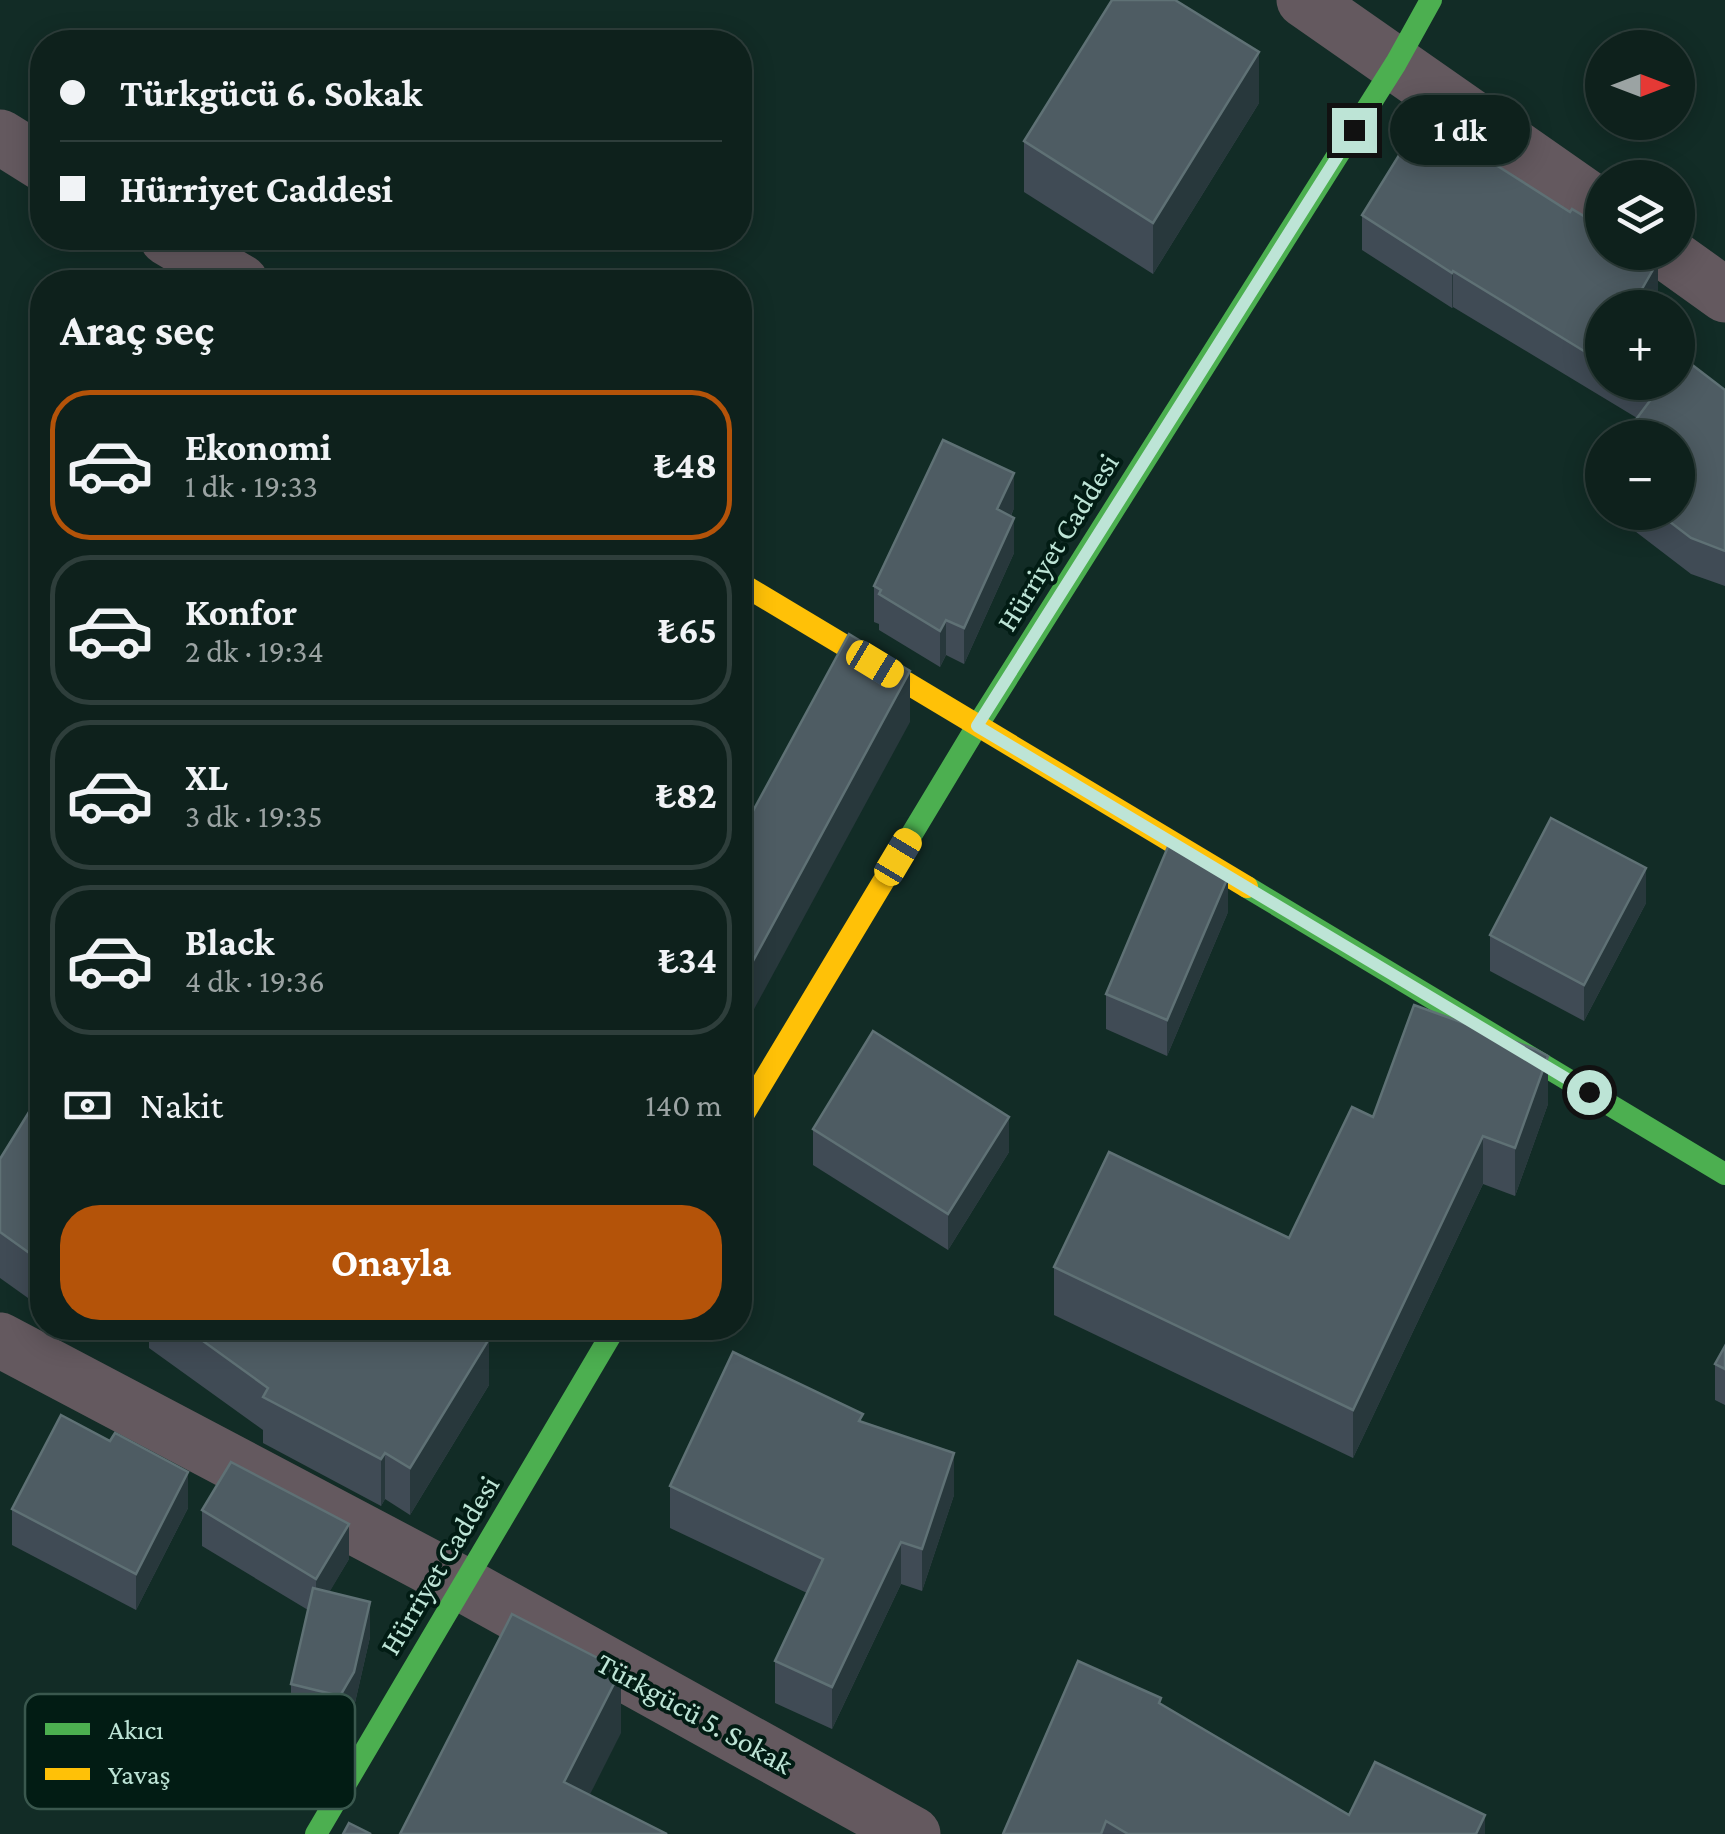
<!DOCTYPE html>
<html lang="tr">
<meta charset="utf-8">
<style>
body{margin:0;font-family:"Crimson Pro",serif;background:#1c2e29;color:#f1f3f6;height:100vh;display:flex;flex-direction:column;font-size:38px;white-space:nowrap}
*{box-sizing:border-box;margin:0}
p{font-size:32px;color:#9ba3a3}
.icon{flex:none;width:55px;height:55px;fill:none;stroke:currentColor;stroke-width:2;stroke-linecap:round;stroke-linejoin:round}
.map{position:relative;flex:1;overflow:hidden}
.sheet{position:absolute;left:30px;top:270px;width:722px;height:1070px;display:flex;flex-direction:column;background:#0e211c;border-radius:40px;box-shadow:0 5px 25px #0003,0 0 0 2px #2e3e3b}
.sheet>*{flex:none}
.top-card{position:absolute;left:30px;top:30px;width:722px;height:220px;border-radius:40px;box-shadow:0 5px 25px #0003,0 0 0 2px #2e3e3b;display:grid;align-content:center;height:220px;padding:0 30px;background:#0e211c}
.needle{width:65px;rotate:90deg}
.fabs{position:absolute;left:1585px;top:30px;display:grid;gap:20px}
.fabs a{display:grid;place-items:center;width:110px;height:110px;border-radius:50%;background:#0e211c;box-shadow:0 5px 25px #0003,0 0 0 2px #2e3e3b;font-size:50px}
.end{position:absolute;width:45px;height:45px;margin:-22px;border:12px solid #bde4d6;background:#111;box-shadow:0 0 0 5px #111}
.from{border-radius:50%}
.bubble{position:absolute;height:70px;border-radius:35px;background:#0e211c;box-shadow:0 5px 25px #0003,0 0 0 2px #2e3e3b;font-size:32px;font-weight:700;line-height:70px;text-align:center}
.car{position:absolute;width:30px;height:60px;margin:-30px -15px;border-radius:12px;box-shadow:0 0 8px 2px #0007;background:linear-gradient(#f5c518 24%,#345 0 40%,#f5c518 0 76%,#345 0 86%,#f5c518 0)}
.top-card b{display:flex;align-items:center;gap:35px;height:95px;font-size:38px}
.top-card b+b{border-top:2px solid #2e3e3b}
.top-card i{width:25px;height:25px;background:#f1f3f6}
ul{padding:0;list-style:none}
li{display:flex;align-items:center;gap:30px;height:150px;margin:0 20px 15px;padding:0 10px;border:5px solid #2e3e3b;border-radius:40px}
li div{flex:1}
li b{display:block;font-size:38px}
li em{font-style:normal;font-weight:700}
li.current{border-color:#b45309}
li>.icon{width:90px;height:90px;stroke-width:1.5}
h2{padding:0 30px;font-size:45px;line-height:120px}
.pay{display:flex;align-items:center;gap:25px;height:110px;padding:0 30px;font-size:38px}
.pay p{margin-inline-start:auto}
.action{display:flex;gap:20px;margin-top:auto;padding:20px 30px}
.action a{flex:1;height:115px;border-radius:40px;background:#b45309;color:#fff;font-size:40px;font-weight:700;line-height:115px;text-align:center}
.map>svg:first-child{display:block}
.lines{fill:none;stroke-linecap:round;stroke-linejoin:round}
.street{stroke:#64595f;stroke-width:55}
.fast{stroke:#4caf50;stroke-width:22}
.slow{stroke:#ffc107;stroke-width:22}
.wall{fill:#404b55}
.shaded-wall{fill:#28383c}
.building{fill:#4e5c63;stroke:#5f7175;stroke-width:2.5}
.route{stroke:#bde4d6;stroke-width:12}
.labels{text-anchor:middle;dominant-baseline:central;stroke-width:8;stroke-linejoin:round;paint-order:stroke}
.street-label{font-size:30px;fill:#bde4d6;stroke:#021c14}
.key{fill:#021c14;stroke:#3a584e;stroke-width:2.5}
.key-label{font-size:28px;fill:#bde4d6}
</style>
<div class="map">
<svg width="1725" height="1834" viewBox="0 0 1725 1834">
<rect width="100%" height="100%" fill="#122c26"/>
<g class="lines">
<g class="street">
<path d="M1304,0L1602,208"/>
<path d="M0,137L42,163"/>
<path d="M167,238L241,282"/>
<path d="M1665,252L1725,295"/>
<path d="M0,1340L462,1584L913,1834"/>
</g>
<g class="fast">
<path d="M901,852L977,726L1396,63L1431,0"/>
<path d="M1247,887L1725,1174"/>
<path d="M316,1834L615,1328"/>
</g>
<g class="slow">
<path d="M740,583L1247,887"/>
<path d="M740,1120L901,852"/>
</g>
</g>
<g class="wall">
<path d="M1259,103L1153,274L1024,192V141Z"/>
<path d="M1362,215L1658,297L1602,308V382H1678L1725,390V586L1691,574L1610,512H1678L1637,418L1453,307L1452,308L1362,250Z"/>
<path d="M1602,464V507L1599,504V468Z"/>
<path d="M1014,508L1011,516L1014,553L964,664L946,655L940,667L879,630V624L874,622V586Z"/>
<path d="M1646,903L1584,1021L1490,971V935Z"/>
<path d="M1228,912L1167,1056L1106,1029V994Z"/>
<path d="M42,1091V1308L0,1278V1159Z"/>
<path d="M1548,1104L1515,1196L1483,1184L1353,1458L1054,1315V1267L1289,1238L1373,1117Z"/>
<path d="M813,1129L1009,1152L948,1250L813,1165Z"/>
<path d="M130,1328H470L489,1385L410,1515L385,1499L381,1506L263,1443V1430L149,1348V1340Z"/>
<path d="M1725,1346V1405L1715,1400V1364Z"/>
<path d="M863,1422L954,1495L922,1591L901,1584L832,1729L775,1703V1661L807,1593L670,1528V1486Z"/>
<path d="M110,1441L188,1508L136,1610L12,1545V1509Z"/>
<path d="M202,1510L349,1559L329,1592L370,1637L354,1707L340,1732L291,1720V1684L308,1610L202,1546Z"/>
<path d="M1161,1704L1349,1815L1485,1834H1003Z"/>
</g>
<g class="shaded-wall">
<path d="M1259,52V103L1153,274V223Z"/>
<path d="M1658,261V297L1652,308H1631Z"/>
<path d="M1453,271V307L1452,308V273Z"/>
<path d="M1014,473V508L997,545V509Z"/>
<path d="M1014,518V553L964,664V628Z"/>
<path d="M946,620V655L940,667V631Z"/>
<path d="M910,671V722L740,1035V985Z"/>
<path d="M1646,868V903L1584,1021V985Z"/>
<path d="M1228,877V912L1167,1056V1020Z"/>
<path d="M1548,1056V1104L1515,1196V1148Z"/>
<path d="M1009,1117V1152L948,1250V1214Z"/>
<path d="M1483,1136V1184L1353,1458V1410Z"/>
<path d="M489,1339V1385L410,1515V1468Z"/>
<path d="M385,1453V1499L381,1506V1459Z"/>
<path d="M954,1453V1495L922,1591V1549Z"/>
<path d="M188,1472V1508L136,1610V1574Z"/>
<path d="M349,1524V1559L316,1615V1579Z"/>
<path d="M901,1542V1584L832,1729V1687Z"/>
<path d="M370,1602V1637L354,1707L340,1732V1696Z"/>
<path d="M621,1670V1733L570,1834L564,1782Z"/>
<path d="M1485,1815V1834H1476Z"/>
</g>
<g class="building">
<path d="M1112,0H1175L1259,52L1153,223L1024,141Z"/>
<path d="M1422,118L1570,212L1572,209L1602,227V252H1644L1658,261L1631,308H1602V362L1453,271L1452,273L1362,215Z"/>
<path d="M1678,354L1725,390V551L1691,538L1657,512H1678V438H1622L1655,394L1637,382H1678Z"/>
<path d="M943,440L1014,473L997,509L1014,518L964,628L946,620L940,631L879,594L881,590L874,586Z"/>
<path d="M849,634L910,671L740,985V835Z"/>
<path d="M1551,818L1646,868L1584,985L1490,935Z"/>
<path d="M1170,842L1228,877L1167,1020L1106,994Z"/>
<path d="M1414,1005L1535,1049L1548,1056L1515,1148L1483,1136L1353,1410L1054,1267L1109,1152L1289,1238L1352,1107L1373,1117Z"/>
<path d="M873,1031L1009,1117L948,1214L813,1129Z"/>
<path d="M42,1091V1262L0,1232V1159Z"/>
<path d="M185,1328H470L489,1339L410,1468L385,1453L381,1459L263,1397L268,1388Z"/>
<path d="M1725,1346V1369L1715,1364Z"/>
<path d="M733,1352L863,1414L859,1421L954,1453L922,1549L901,1542L832,1687L775,1661L823,1559L670,1486Z"/>
<path d="M61,1415L110,1441L115,1433L188,1472L136,1574L12,1509Z"/>
<path d="M231,1462L349,1524L316,1579L202,1510Z"/>
<path d="M313,1588L370,1602L354,1672L340,1696L291,1684Z"/>
<path d="M512,1614L621,1670L564,1782L667,1834H400Z"/>
<path d="M1078,1661L1161,1698L1159,1703L1349,1815L1375,1762L1485,1815L1476,1834H1128L1106,1821L1101,1834H1003Z"/>
<path d="M349,1823L371,1834H343Z"/>
</g>
<g class="lines">
<path class="route" d="M1354,130L977,726L1589,1092"/>
</g>
<g class="labels">
<g class="street-label">
<text transform="translate(1057 542) rotate(-58)">Hürriyet Caddesi</text>
<text transform="translate(439 1565) rotate(-59)">Hürriyet Caddesi</text>
<text transform="translate(695 1713) rotate(29)">Türkgücü 5. Sokak</text>
</g>
</g>
<rect x="25" y="1694" width="330" height="115" rx="15" class="key"/>
<rect x="45" y="1723" width="45" height="12" fill="#4caf50"/>
<rect x="45" y="1768" width="45" height="12" fill="#ffc107"/>
<g class="key-label">
<text x="108" y="1739">Akıcı</text>
<text x="108" y="1784">Yavaş</text>
</g>
</svg>
<div class="fabs">
<a><svg class="needle" viewBox="-14 -14 28 28"><path d="M0-13l5 13h-10z" fill="#e53935"/><path d="M0 13l5-13h-10z" fill="#9ba3a3"/></svg></a>
<a><svg class="icon" aria-label="layers" viewBox="0 0 24 24"><path d="M12 4l9 5-9 5-9-5zM3 14l9 5 9-5"/></svg></a>
<a>+</a>
<a>−</a>
</div>
<i class="end from" style="left:1589px;top:1092px"></i>
<i class="end" style="left:1354px;top:130px"></i>
<div class="bubble" style="left:1390px;top:95px;width:140px">1 dk</div>
<i class="car" style="left:875px;top:664px;rotate:121deg"></i>
<i class="car" style="left:898px;top:857px;rotate:31deg"></i>
<div class="top-card">
<b><i class="from"></i>Türkgücü 6. Sokak</b>
<b><i></i>Hürriyet Caddesi</b>
</div>
<section class="sheet">
<h2>Araç seç</h2>
<ul>
<li class="current"><svg class="icon" aria-label="car" viewBox="0 0 24 24"><path d="M5 17H2v-5l4-1 3-4h7l3 4 3 1v5h-3M9 17h6M6 11h13"/><circle cx="7" cy="17" r="2"/><circle cx="17" cy="17" r="2"/></svg><div><b>Ekonomi</b><p>1 dk · 19:33</p></div><em>₺48</em></li>
<li><svg class="icon" aria-label="car" viewBox="0 0 24 24"><path d="M5 17H2v-5l4-1 3-4h7l3 4 3 1v5h-3M9 17h6M6 11h13"/><circle cx="7" cy="17" r="2"/><circle cx="17" cy="17" r="2"/></svg><div><b>Konfor</b><p>2 dk · 19:34</p></div><em>₺65</em></li>
<li><svg class="icon" aria-label="car" viewBox="0 0 24 24"><path d="M5 17H2v-5l4-1 3-4h7l3 4 3 1v5h-3M9 17h6M6 11h13"/><circle cx="7" cy="17" r="2"/><circle cx="17" cy="17" r="2"/></svg><div><b>XL</b><p>3 dk · 19:35</p></div><em>₺82</em></li>
<li><svg class="icon" aria-label="car" viewBox="0 0 24 24"><path d="M5 17H2v-5l4-1 3-4h7l3 4 3 1v5h-3M9 17h6M6 11h13"/><circle cx="7" cy="17" r="2"/><circle cx="17" cy="17" r="2"/></svg><div><b>Black</b><p>4 dk · 19:36</p></div><em>₺34</em></li>
</ul>
<div class="pay"><svg class="icon" aria-label="cash" viewBox="0 0 24 24"><path d="M3 7h18v10H3z"/><circle cx="12" cy="12" r="2"/></svg>Nakit<p>140 m</p></div>
<div class="action"><a>Onayla</a></div>
</section>
</div>
